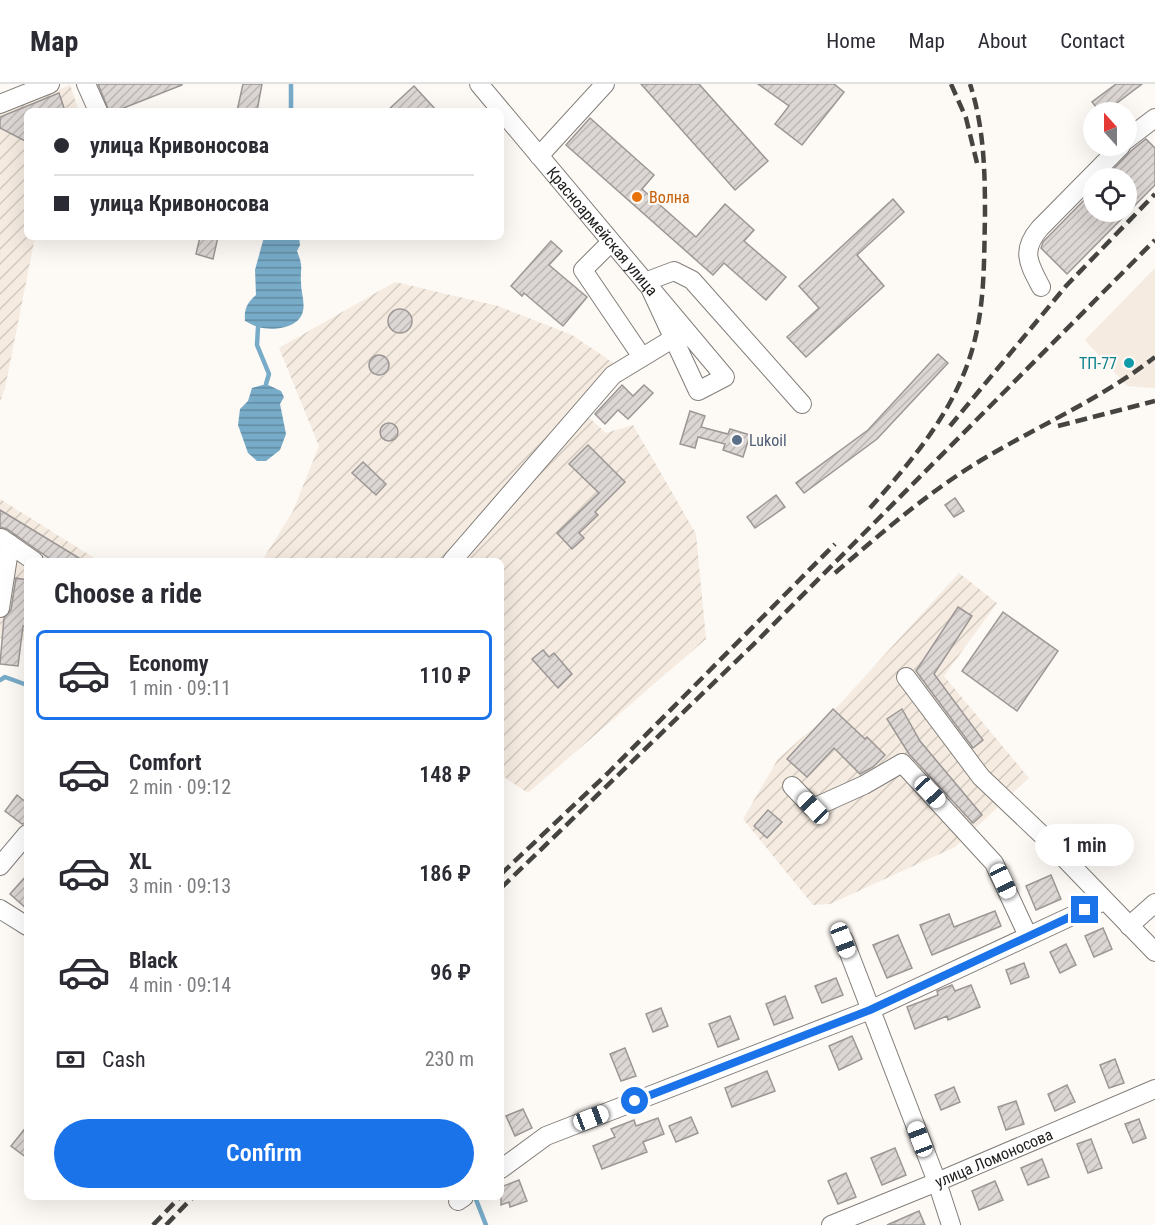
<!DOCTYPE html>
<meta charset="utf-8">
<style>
body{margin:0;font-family:"Roboto Condensed",sans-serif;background:#f2f2f3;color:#2b2b33;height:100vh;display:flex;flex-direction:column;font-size:22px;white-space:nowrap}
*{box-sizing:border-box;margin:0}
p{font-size:20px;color:#7c7c81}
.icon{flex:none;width:33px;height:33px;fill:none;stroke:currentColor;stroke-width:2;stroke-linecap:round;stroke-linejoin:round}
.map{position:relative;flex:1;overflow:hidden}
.panel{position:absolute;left:24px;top:474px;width:480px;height:642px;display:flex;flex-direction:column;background:#fff;border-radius:9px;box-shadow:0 6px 24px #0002}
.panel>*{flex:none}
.banner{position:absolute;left:24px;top:24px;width:480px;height:132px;border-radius:9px;box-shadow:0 6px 24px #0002;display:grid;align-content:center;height:132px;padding:0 30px;background:#fff}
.needle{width:39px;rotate:339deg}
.controls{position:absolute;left:1083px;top:18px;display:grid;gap:12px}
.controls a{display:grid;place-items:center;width:54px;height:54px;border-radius:50%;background:#fff;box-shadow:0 6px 24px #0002;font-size:30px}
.end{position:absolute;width:27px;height:27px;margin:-14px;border:8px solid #1a73e8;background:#fff;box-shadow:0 0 0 3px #fff}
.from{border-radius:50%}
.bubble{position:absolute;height:42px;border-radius:21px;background:#fff;box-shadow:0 6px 24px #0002;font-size:20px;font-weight:600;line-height:42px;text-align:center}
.car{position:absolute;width:18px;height:36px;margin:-18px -9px;border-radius:8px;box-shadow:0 0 4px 2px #0007;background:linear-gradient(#fff 24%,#345 0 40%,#fff 0 76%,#345 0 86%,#fff 0)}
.banner b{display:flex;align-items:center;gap:21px;height:57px;font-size:22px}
.banner b+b{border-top:2px solid #e1e1e2}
.banner i{width:15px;height:15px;background:#2b2b33}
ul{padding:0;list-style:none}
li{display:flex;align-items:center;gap:18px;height:90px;margin:0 12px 9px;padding:0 18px;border:3px solid transparent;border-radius:9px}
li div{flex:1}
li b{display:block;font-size:22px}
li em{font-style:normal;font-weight:600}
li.on{border-color:#1a73e8}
li>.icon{width:54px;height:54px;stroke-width:1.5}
h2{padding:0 30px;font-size:27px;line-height:72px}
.pay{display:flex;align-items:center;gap:15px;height:66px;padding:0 30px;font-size:22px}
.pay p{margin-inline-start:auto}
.action{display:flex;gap:12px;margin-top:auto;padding:12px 30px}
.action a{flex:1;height:69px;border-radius:36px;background:#1a73e8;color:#fff;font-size:24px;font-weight:600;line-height:69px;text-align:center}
header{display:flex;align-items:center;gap:36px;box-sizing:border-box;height:84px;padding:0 30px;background:#fff;border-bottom:2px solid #e1e1e2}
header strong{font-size:28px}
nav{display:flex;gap:33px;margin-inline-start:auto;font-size:21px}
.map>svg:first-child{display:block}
.built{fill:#f5ebe1}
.industrial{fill:url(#industrial-furrows)}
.water{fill:url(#water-rules)}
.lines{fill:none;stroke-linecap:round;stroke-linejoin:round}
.stream{stroke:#77abc8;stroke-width:4.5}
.building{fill:url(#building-hatch);stroke:#9c9795;stroke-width:1.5}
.minor-casing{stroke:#827e7a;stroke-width:20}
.minor{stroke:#fff;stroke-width:18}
.rail{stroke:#454441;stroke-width:4.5;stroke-dasharray:12 6;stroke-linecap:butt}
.route{stroke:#1a73e8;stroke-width:8}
.food-dot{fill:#e8710a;stroke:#fdf9f5;stroke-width:2}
.culture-dot{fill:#0f9aa8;stroke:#fdf9f5;stroke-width:2}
.service-dot{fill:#5c6f8a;stroke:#fdf9f5;stroke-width:2}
.labels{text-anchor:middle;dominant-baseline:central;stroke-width:4.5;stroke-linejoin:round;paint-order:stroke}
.food-label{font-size:16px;fill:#c56008;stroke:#fdf9f5;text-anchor:start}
.street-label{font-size:16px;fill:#1d1c1a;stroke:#fdf9f5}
.culture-label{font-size:16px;fill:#0d838f;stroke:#fdf9f5;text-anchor:end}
.service-label{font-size:16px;fill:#4e5e75;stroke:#fdf9f5;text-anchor:start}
</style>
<header>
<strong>Map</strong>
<nav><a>Home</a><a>Map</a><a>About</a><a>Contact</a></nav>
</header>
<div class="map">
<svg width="1155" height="1141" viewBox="0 0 1155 1141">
<defs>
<pattern id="industrial-furrows" width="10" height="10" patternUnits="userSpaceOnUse" patternTransform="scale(1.5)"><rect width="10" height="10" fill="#f5ebe1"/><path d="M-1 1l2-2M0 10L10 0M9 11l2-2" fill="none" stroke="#d2c9c0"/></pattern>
<pattern id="water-rules" width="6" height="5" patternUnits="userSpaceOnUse" patternTransform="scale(1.5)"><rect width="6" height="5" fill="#77abc8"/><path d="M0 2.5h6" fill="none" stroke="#618aa2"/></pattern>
<pattern id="building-hatch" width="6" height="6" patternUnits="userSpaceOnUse" patternTransform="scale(1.5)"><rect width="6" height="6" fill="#dcd6d4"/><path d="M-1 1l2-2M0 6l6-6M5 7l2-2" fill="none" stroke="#bcb7b5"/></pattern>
</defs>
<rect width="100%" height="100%" fill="#fdf9f5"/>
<path class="built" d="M1155,184V304L1127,302L1085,256Z"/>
<g class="industrial">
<path d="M70,1L79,27H27V153H35L5,304L0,317V29Z"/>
<path d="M395,198L498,222L572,251L612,278L627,292L586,331L606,349L633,341L696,450L706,555L528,709L501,691V477H262L293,427L319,362L279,264Z"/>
<path d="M0,415L99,477H27V557L0,554Z"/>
<path d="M959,489L997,519L944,592L1029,694L955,763L830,820L813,821L743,735L778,675L838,622Z"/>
</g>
<g class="water">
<path d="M264,153H299L300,161L297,167C304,185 300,183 301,199C301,208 305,218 303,227C299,245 272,247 258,243C254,242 249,239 245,237C244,225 247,219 256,211L255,186Z"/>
<path d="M266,300L281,307L284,313L280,320L286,350L280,366L266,377H257L248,369L238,341L240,325L248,317L252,304Z"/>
</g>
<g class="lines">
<g class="stream">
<path d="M291,0V27"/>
<path d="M258,243L257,261L269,290L266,300"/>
<path d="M0,596L5,593L27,601"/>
<path d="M475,1113L486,1141"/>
</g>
</g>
<g class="building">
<path d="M98,0H182V1L116,27H109Z"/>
<path d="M243,0H262L257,27H237Z"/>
<path d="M641,0H699L768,77L735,106Z"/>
<path d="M758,0H834L844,8L802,61L775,40L789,22Z"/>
<path d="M1116,0H1142L1105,28H1100L1092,18Z"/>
<path d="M414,2L437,27H387Z"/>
<path d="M59,9L65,27H27V58L0,44V33Z"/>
<path d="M590,34L654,91L642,105L696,153L725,120L754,146L744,157L786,193L766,216L724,179L713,191L566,61Z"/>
<path d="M1146,55L1155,64V101L1067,190L1041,164L1043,158L1094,106V128H1126V94H1105L1132,66Z"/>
<path d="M893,115L904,128L857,171L884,202L806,273L787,253L819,224L799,202Z"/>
<path d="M200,153H218L213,175L196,170Z"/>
<path d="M551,157L562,167L549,181L587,213L563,242L524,209L522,212L511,202Z"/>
<circle cx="400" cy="237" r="12"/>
<path d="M938,270L948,279L877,355L804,409L796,399L868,346Z"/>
<circle cx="379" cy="281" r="10"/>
<path d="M622,301L633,312L644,301L653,309L628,335L618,326L605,340L595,330Z"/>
<path d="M690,327L705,332L701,343L728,350L730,345L750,351L743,373L723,366L725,360L698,353L695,364L680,360Z"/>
<circle cx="389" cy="348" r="9"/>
<path d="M588,361L625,398L595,428L598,431L579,449L584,454L572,465L557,449L599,409L569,380Z"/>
<path d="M363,378L386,400L376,411L352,389Z"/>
<path d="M776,411L785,423L755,444L747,433Z"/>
<path d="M955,414L964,427L954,433L945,421Z"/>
<path d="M0,426L84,477H53L7,445L0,443Z"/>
<path d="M16,494L27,496V543L23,542L18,582L0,580L4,534L11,526Z"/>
<path d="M958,523L972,532L934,590L983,656L973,664L916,587Z"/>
<path d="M1003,528L1058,567L1017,627L962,587Z"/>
<path d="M543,566L549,573L554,569L572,590L558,604L532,575Z"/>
<path d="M833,625L865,655L867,653L885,671L873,683L860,690L834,664L807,693L787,675Z"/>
<path d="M902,625L920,657L982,731L973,739L909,670L887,635Z"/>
<path d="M17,711L27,719V739L22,740L5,727Z"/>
<path d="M768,726L782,738L767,754L754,742Z"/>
<path d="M27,791V825L10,810Z"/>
<path d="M1051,791L1061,815L1036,826L1026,802Z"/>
<path d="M995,827L1001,842L932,871L920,841L949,830L954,843Z"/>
<path d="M1103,844L1112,865L1094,873L1085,852Z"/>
<path d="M898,851L912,884L887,894L873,861Z"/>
<path d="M1066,860L1076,881L1060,889L1050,868Z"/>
<path d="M1024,879L1029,893L1011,900L1006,886Z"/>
<path d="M836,894L843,911L822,919L815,902Z"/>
<path d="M952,901L955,907L971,901L980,923L948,936L947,932L915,945L907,923L938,911L937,907Z"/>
<path d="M785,912L793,934L774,941L766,920Z"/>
<path d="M661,924L668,942L653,948L646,930Z"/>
<path d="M730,932L739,955L718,963L709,940Z"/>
<path d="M852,952L862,975L839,986L829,962Z"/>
<path d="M625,964L636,992L621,997L610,970Z"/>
<path d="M1115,975L1124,999L1109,1004L1100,981Z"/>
<path d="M767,987L775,1007L732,1023L725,1004Z"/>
<path d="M1067,1001L1075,1018L1055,1027L1048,1010Z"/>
<path d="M954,1003L960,1018L941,1026L935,1011Z"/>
<path d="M1016,1017L1024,1040L1006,1046L998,1023Z"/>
<path d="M523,1025L532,1044L515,1052L506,1032Z"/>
<path d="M691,1033L698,1049L676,1058L669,1042Z"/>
<path d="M658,1034L664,1050L643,1058L647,1068L602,1085L593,1062L615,1053L611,1045L634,1036L636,1042Z"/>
<path d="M1139,1035L1146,1054L1133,1059L1125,1040Z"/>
<path d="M27,1042V1074L11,1062Z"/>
<path d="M1091,1055L1102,1084L1088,1089L1077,1060Z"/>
<path d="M895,1064L906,1091L882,1101L871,1074Z"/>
<path d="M1042,1075L1049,1093L1028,1101L1021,1084Z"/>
<path d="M846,1089L856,1113L838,1120L828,1097Z"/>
<path d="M519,1096L527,1117L510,1123L509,1118L501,1121V1103Z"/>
<path d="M995,1097L1003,1116L979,1126L972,1107Z"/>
<path d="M919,1127L925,1141H887Z"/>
</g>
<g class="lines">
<defs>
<g id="minor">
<path d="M86,0L98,27"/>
<path id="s1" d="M479,0L725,293L698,307L650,204"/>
<path d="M0,20L50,0"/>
<path d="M1126,56L1155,34"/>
<path d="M539,72L605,0"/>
<path d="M611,158L583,186L642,273"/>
<path d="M645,198L674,187L692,196L802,320"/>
<path d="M1041,203C1029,180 1020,167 1040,144L1121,62"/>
<path d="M1,454L34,477"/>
<path d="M452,477L613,291L674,254"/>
<path d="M0,524L10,460"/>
<path d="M906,593L981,693L1042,751L1155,868"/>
<path d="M792,702L813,724L864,701L902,679L994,779L1028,852"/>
<path d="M0,782L27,750"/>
<path d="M0,825L27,842"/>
<path d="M1129,842L1155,819"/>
<path d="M844,856L937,1098L951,1141"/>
<path d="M501,1085L546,1052L870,926L1104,817"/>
<path d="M458,1117L464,1113"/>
<path id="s2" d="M831,1141L937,1098L1155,1005"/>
</g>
</defs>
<use href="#minor" class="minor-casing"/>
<use href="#minor" class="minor"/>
<g class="rail">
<path d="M951,0L966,34L977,79"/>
<path d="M950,342L1066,202L1155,110"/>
<path d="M1058,342L1155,317"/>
<path d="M870,424C915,373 959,322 975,255C985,214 984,173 985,131C985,87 984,43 970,0"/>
<path d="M835,489C879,451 925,411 975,380C1035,343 1100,316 1155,273"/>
<path d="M501,790L608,689L835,460"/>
<path d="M501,804L756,558L1155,156"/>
<path d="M153,1141L180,1113"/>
<path d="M166,1141L193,1113"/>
</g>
</g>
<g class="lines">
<path class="route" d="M635,1017L870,926L1085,826"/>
</g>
<circle class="food-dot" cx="637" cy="113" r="6"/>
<circle class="culture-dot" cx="1129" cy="279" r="6"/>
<circle class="service-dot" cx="737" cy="356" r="6"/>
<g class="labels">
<g class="food-label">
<text x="649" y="113">Волна</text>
</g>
<g class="street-label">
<text stroke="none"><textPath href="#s1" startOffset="192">Красноармейская улица</textPath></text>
<text stroke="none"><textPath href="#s2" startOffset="176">улица Ломоносова</textPath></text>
</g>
<g class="culture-label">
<text x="1117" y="279">ТП-77</text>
</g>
<g class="service-label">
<text x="749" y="356">Lukoil</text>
</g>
</g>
</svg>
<div class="controls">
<a><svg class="needle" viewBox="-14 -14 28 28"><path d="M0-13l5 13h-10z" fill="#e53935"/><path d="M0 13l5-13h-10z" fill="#7c7c81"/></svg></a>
<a><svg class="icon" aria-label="locate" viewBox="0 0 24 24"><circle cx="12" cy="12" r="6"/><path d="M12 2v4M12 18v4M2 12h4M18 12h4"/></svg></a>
</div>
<i class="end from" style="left:635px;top:1017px"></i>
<i class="end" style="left:1085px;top:826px"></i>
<div class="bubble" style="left:1035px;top:740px;width:99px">1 min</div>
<i class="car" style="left:930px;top:708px;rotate:137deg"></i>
<i class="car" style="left:813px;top:724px;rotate:316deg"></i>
<i class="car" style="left:1003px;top:797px;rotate:155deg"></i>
<i class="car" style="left:843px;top:856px;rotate:159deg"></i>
<i class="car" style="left:591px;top:1034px;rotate:69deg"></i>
<i class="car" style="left:920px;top:1055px;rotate:339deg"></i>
<div class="banner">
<b><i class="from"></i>улица Кривоносова</b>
<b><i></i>улица Кривоносова</b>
</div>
<section class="panel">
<h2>Choose a ride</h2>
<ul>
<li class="on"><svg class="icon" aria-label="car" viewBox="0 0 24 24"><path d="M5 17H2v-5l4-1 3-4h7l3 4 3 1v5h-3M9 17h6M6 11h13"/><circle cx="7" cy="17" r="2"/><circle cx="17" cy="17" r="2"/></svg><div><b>Economy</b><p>1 min · 09:11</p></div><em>110 ₽</em></li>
<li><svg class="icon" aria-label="car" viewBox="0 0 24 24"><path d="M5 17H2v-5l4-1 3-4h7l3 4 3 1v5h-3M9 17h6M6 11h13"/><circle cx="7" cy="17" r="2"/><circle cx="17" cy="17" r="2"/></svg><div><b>Comfort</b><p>2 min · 09:12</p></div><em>148 ₽</em></li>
<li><svg class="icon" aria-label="car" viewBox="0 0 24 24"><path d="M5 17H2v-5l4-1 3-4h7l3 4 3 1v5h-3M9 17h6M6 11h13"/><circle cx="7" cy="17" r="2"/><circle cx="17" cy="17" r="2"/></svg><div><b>XL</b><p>3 min · 09:13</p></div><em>186 ₽</em></li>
<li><svg class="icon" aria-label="car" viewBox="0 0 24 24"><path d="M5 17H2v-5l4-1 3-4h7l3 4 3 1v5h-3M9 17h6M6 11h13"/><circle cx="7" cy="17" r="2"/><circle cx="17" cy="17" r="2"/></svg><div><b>Black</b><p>4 min · 09:14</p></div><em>96 ₽</em></li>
</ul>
<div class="pay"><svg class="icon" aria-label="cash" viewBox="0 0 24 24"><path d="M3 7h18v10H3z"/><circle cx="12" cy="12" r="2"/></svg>Cash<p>230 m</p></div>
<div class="action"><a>Confirm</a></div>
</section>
</div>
